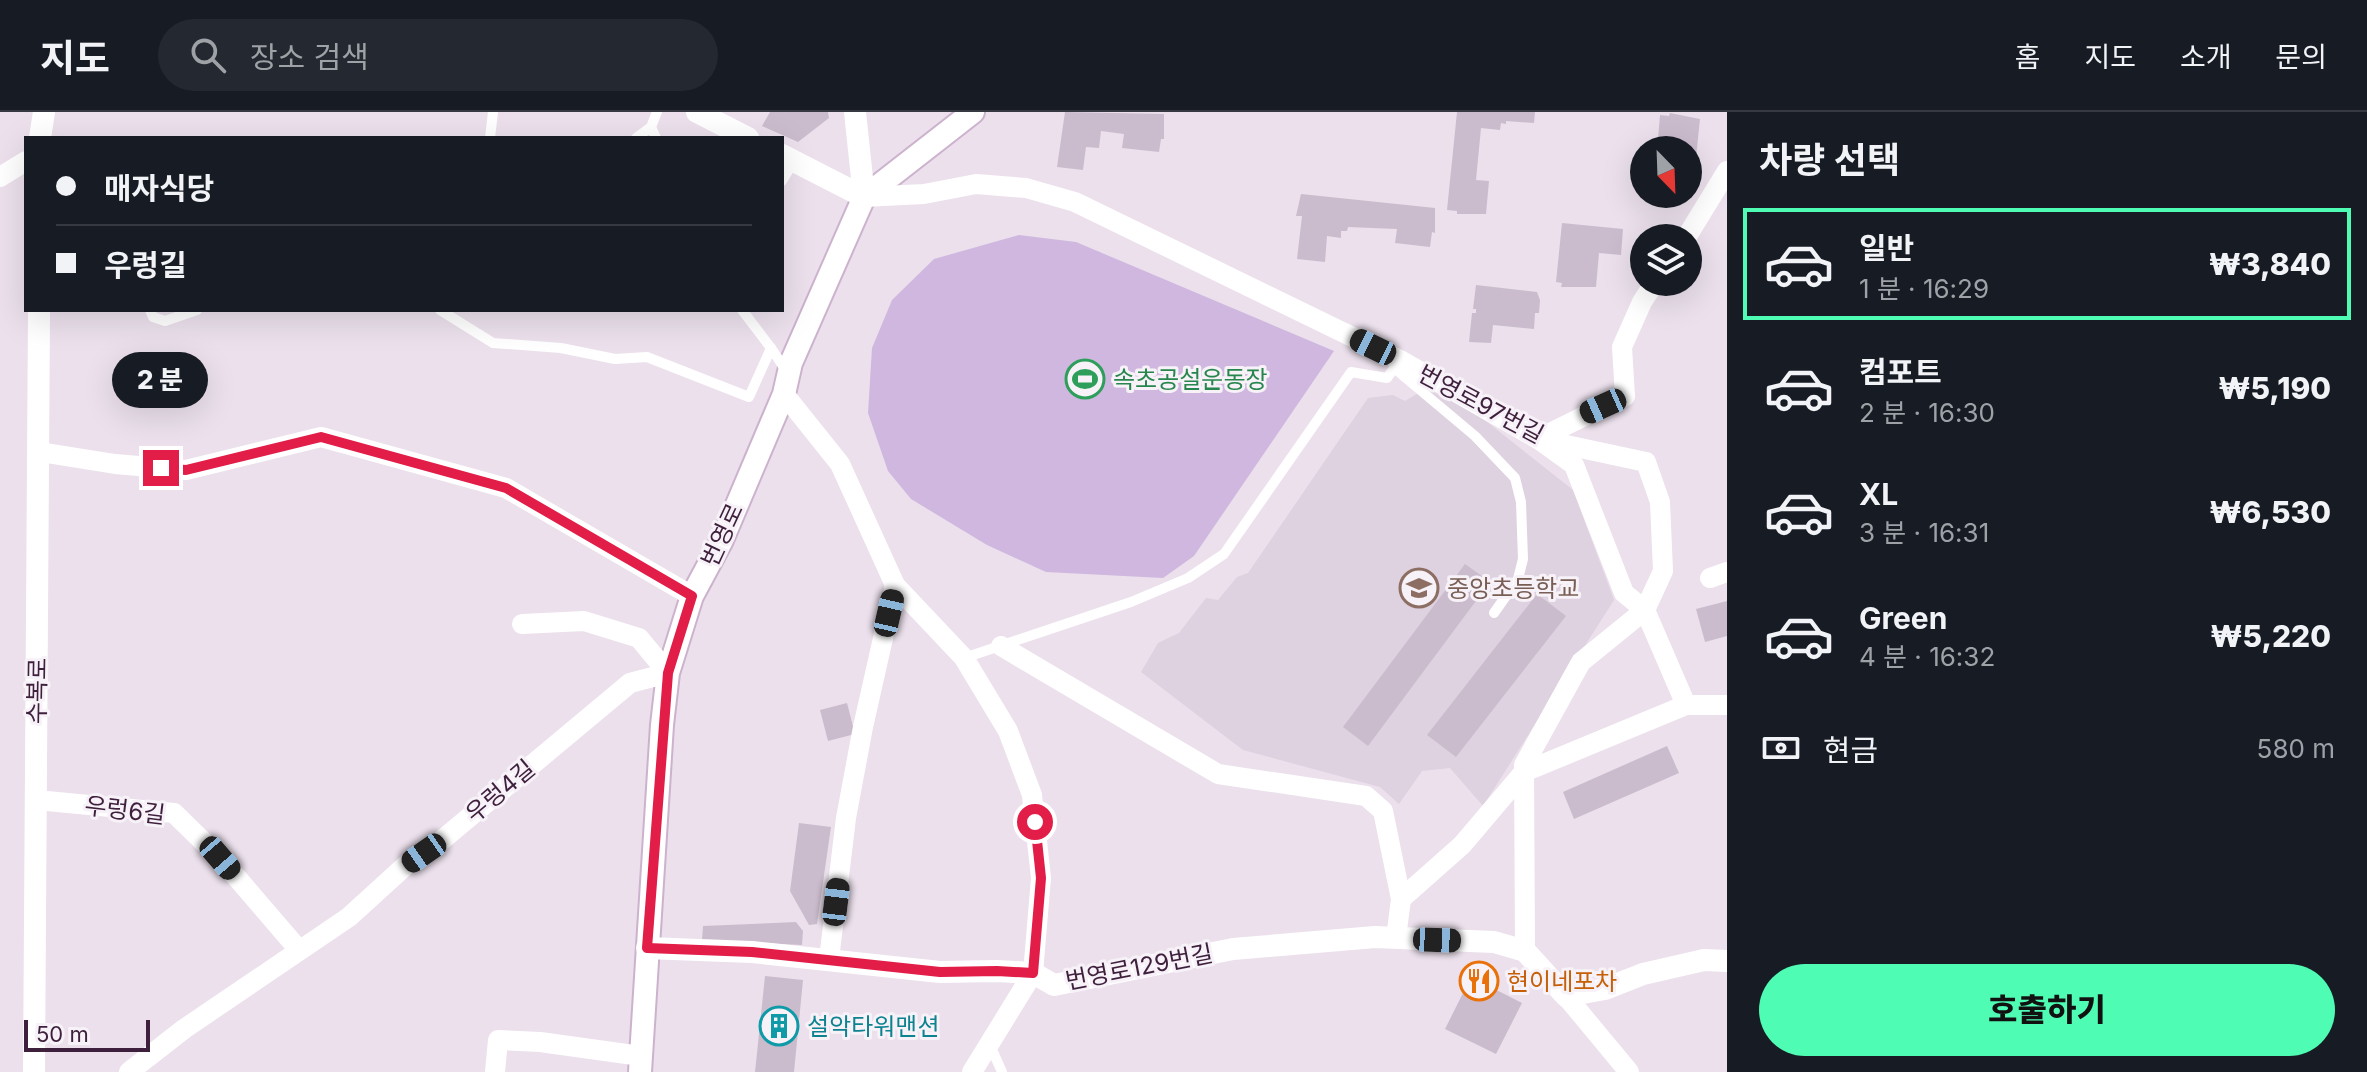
<!DOCTYPE html>
<html lang="ko">
<meta charset="utf-8">
<style>
body{margin:0;font-family:Inter,"Noto Sans KR",sans-serif;background:#242831;color:#f1f3f6;height:100vh;display:flex;flex-direction:column;font-size:30px;white-space:nowrap}
*{box-sizing:border-box;margin:0}
p{font-size:26px;color:#9ea1a6}
.icon{flex:none;width:44px;height:44px;fill:none;stroke:currentColor;stroke-width:2;stroke-linecap:round;stroke-linejoin:round}
.map{position:relative;flex:1;overflow:hidden}
.panel{display:flex;flex-direction:column;background:#171b24;width:640px}
.panel>*{flex:none}
.guide{position:absolute;left:24px;top:24px;width:760px;height:176px;border-radius:0px;box-shadow:0 8px 32px #0002;display:grid;align-content:center;height:176px;padding:0 32px;background:#171b24}
.needle{width:52px;rotate:157deg}
.buttons{position:absolute;left:1630px;top:24px;display:grid;gap:16px}
.buttons a{display:grid;place-items:center;width:72px;height:72px;border-radius:50%;background:#171b24;box-shadow:0 8px 32px #0002;font-size:40px}
.scale{position:absolute;left:24px;bottom:20px;width:126px;box-sizing:border-box;padding-left:8px;border:4px solid #3e1f3c;border-top:0;font-size:22px;line-height:28px;white-space:nowrap;color:#3e1f3c;-webkit-text-stroke:6px #f7f1f8;paint-order:stroke}
.end{position:absolute;width:36px;height:36px;margin:-18px;border:10px solid #e11d48;background:#fff;box-shadow:0 0 0 4px #fff}
.from{border-radius:50%}
.bubble{position:absolute;height:56px;border-radius:28px;background:#171b24;box-shadow:0 8px 32px #0002;font-size:26px;font-weight:800;line-height:56px;text-align:center}
.car{position:absolute;width:24px;height:48px;margin:-24px -12px;border-radius:10px;box-shadow:0 0 6px 2px #0007;background:linear-gradient(#222 24%,#8ab4d8 0 40%,#222 0 76%,#8ab4d8 0 86%,#222 0)}
.guide b{display:flex;align-items:center;gap:28px;height:76px;font-size:30px}
.guide b+b{border-top:2px solid #363941}
.guide i{width:20px;height:20px;background:#f1f3f6}
ul{padding:0;list-style:none}
li{display:flex;align-items:center;gap:24px;height:112px;margin:0 16px 12px;padding:0 16px;border:4px solid transparent;border-radius:0px}
li div{flex:1}
li b{display:block;font-size:30px}
li em{font-style:normal;font-weight:800}
li.on{border-color:#4efcb3}
li>.icon{width:72px;height:72px;stroke-width:1.5}
h2{padding:0 32px;font-size:36px;line-height:96px}
.pay{display:flex;align-items:center;gap:20px;height:88px;padding:0 32px;font-size:30px}
.pay p{margin-inline-start:auto}
.cta{display:flex;gap:16px;margin-top:auto;padding:16px 32px}
.cta a{flex:1;height:92px;border-radius:48px;background:#4efcb3;color:#111;font-size:32px;font-weight:800;line-height:92px;text-align:center}
header{display:flex;align-items:center;gap:48px;box-sizing:border-box;height:112px;padding:0 40px;background:#171b24;border-bottom:2px solid #363941}
header strong{font-size:38px}
nav{display:flex;gap:44px;margin-inline-start:auto;font-size:28px}
.search{width:560px;height:72px;background:#242831;display:flex;align-items:center;gap:20px;box-sizing:border-box;padding:0 28px;border-radius:44px;color:#9ea1a6;font-size:30px}
main{display:flex;flex:1;min-height:0}
.map>svg:first-child{display:block}
.built{fill:#ded1e0}
.green{fill:#cfb7df}
.building{fill:#cbbccd}
.lines{fill:none;stroke-linecap:round;stroke-linejoin:round}
.secondary-casing{stroke:#ccb2cd;stroke-width:26}
.service{stroke:#fff;stroke-width:10}
.minor{stroke:#fff;stroke-width:20}
.tertiary{stroke:#fff;stroke-width:22}
.secondary{stroke:#fff;stroke-width:22}
.route{stroke:#e11d48;stroke-width:10}
.labels{text-anchor:middle;dominant-baseline:central;stroke-width:6;stroke-linejoin:round;paint-order:stroke}
.leisure-label{font-size:24px;fill:#27864d;stroke:#f7f1f8;text-anchor:start}
.street-label{font-size:24px;fill:#3e1f3c;stroke:#f7f1f8}
.education-label{font-size:24px;fill:#785e54;stroke:#f7f1f8;text-anchor:start}
.food-label{font-size:24px;fill:#c56008;stroke:#f7f1f8;text-anchor:start}
.culture-label{font-size:24px;fill:#0d838f;stroke:#f7f1f8;text-anchor:start}
</style>
<header>
<strong>지도</strong>
<div class="search"><svg class="icon" aria-label="search" viewBox="0 0 24 24"><circle cx="10" cy="10" r="6"/><path d="M15 15l6 6"/></svg>장소 검색</div>
<nav><a>홈</a><a>지도</a><a>소개</a><a>문의</a></nav>
</header>
<main>
<div class="map">
<svg width="1727" height="960" viewBox="0 0 1727 960">
<rect width="100%" height="100%" fill="#ebe0ec"/>
<path class="built" d="M1425,277L1467,294L1573,378L1614,488L1483,694L1450,656L1422,659L1399,692L1380,675L1243,638L1141,560L1158,531L1179,521L1206,486L1218,488L1237,465L1248,461L1368,286L1393,283L1405,289Z"/>
<path class="green" d="M1019,123L1076,130L1334,239L1194,444L1163,466L1046,460L987,433L911,387L888,359L868,301L872,236L892,188L934,147Z"/>
<g class="building">
<path d="M770,0H828L829,6L798,30L762,14Z"/>
<path d="M1065,0L1164,2V27H1161L1159,40L1122,36L1124,22L1101,19L1099,36L1086,35L1083,58L1057,55Z"/>
<path d="M1457,0H1535L1534,11L1506,9V12L1501,11L1500,18L1481,16L1476,68L1489,69L1486,102H1457V99L1447,98Z"/>
<path d="M1670,1L1700,7L1696,45L1688,44V38H1653L1655,27H1658L1660,3L1669,4Z"/>
<path d="M1301,82L1435,96V121L1432,120L1430,135L1395,131L1397,117L1348,115L1347,119H1341V126L1327,124L1325,150L1297,147L1302,104H1296Z"/>
<path d="M1562,111L1623,117L1621,143L1599,141L1596,175H1561L1562,171L1556,170Z"/>
<path d="M1476,173L1537,180L1540,188L1539,201H1535L1534,217L1493,213L1491,231L1469,230L1472,201H1476V197H1473Z"/>
<path d="M1465,452L1490,470L1368,634L1343,615Z"/>
<path d="M1537,482L1566,504L1456,645L1427,623Z"/>
<path d="M1727,489V524L1705,530L1696,497Z"/>
<path d="M847,591L855,622L828,629L820,598Z"/>
<path d="M1667,634L1679,661L1574,707L1563,680Z"/>
<path d="M799,711L831,715L817,812L809,813L790,779Z"/>
<path d="M796,810L803,819L802,833L702,828L703,814Z"/>
<path d="M765,864L803,868L794,960H755Z"/>
<path d="M1471,865L1522,891L1496,942L1445,917Z"/>
</g>
<g class="lines">
<defs>
<path id="secondary" d="M640,960L662,613L668,561L692,484L722,428L784,282L791,251L864,85L973,0"/>
</defs>
<use href="#secondary" class="secondary-casing"/>
<g class="service">
<path d="M651,15L656,26"/>
<path d="M490,26L493,0"/>
<path d="M636,26L651,15L657,0"/>
<path d="M782,69L794,49"/>
<path d="M150,198L153,205L165,209L197,198"/>
<path d="M440,198L493,231L561,236L615,247L647,245L749,285L771,236L787,260"/>
<path d="M742,198L771,236"/>
<path d="M1394,256L1475,324L1515,366L1521,390L1523,447L1518,467L1494,501"/>
<path d="M964,546L1131,490L1188,466L1224,442L1351,260L1387,266L1400,248"/>
<path d="M990,933L1002,960"/>
</g>
<g class="minor">
<path d="M0,65L26,49"/>
<path d="M864,85L924,82L976,72L1026,76L1075,90L1400,248L1538,327L1646,350L1660,390L1663,459L1645,498L1581,550L1524,653L1525,839"/>
<path d="M1686,126L1727,59"/>
<path d="M1655,170L1642,190L1622,235L1625,284L1538,327L1574,353L1624,481L1645,498L1686,593"/>
<path d="M784,282L840,352L895,473L964,546L1008,619L1032,683L1041,766L1033,861L972,960"/>
<path d="M40,340L115,352L186,358L321,325L506,376L692,484"/>
<path d="M1710,466L1727,460"/>
<path d="M1001,534L1218,662L1366,684L1383,699L1401,787L1396,826"/>
<path d="M36,688L174,701L220,746L299,838"/>
<path d="M1401,787L1462,733L1524,660L1686,593H1727"/>
<path d="M829,847L846,706L863,615L895,473"/>
<path d="M1566,884L1629,960"/>
<path d="M129,960L184,917L349,805L405,754L442,728L630,571L668,561L639,526L584,509L522,512"/>
<path d="M495,960L498,928L540,930L641,944"/>
</g>
<g class="tertiary">
<path d="M697,0L748,26"/>
<path d="M855,0L864,85"/>
<path d="M40,26L44,0"/>
<path d="M782,43L864,85"/>
<path d="M647,836L752,840L940,860L997,859L1033,861L1054,873L1233,837L1375,825L1494,830L1525,839L1566,884L1605,877L1643,862L1704,848L1727,849"/>
<path d="M34,960L39,198"/>
</g>
<use href="#secondary" class="secondary"/>
</g>
<g class="lines">
<path class="route" d="M161,356L186,358L321,325L506,376L692,484L668,561L647,836L752,840L940,860L997,859L1033,861L1041,766L1035,710"/>
</g>
<defs>
<symbol id="stadium-ring" viewBox="-11 -11 22 22"><circle r="9.5" fill="#f7f1f8" stroke="#2e9e5b" stroke-width="1.5"/><path d="M0-5a6.5 5 0 1 0 0 10a6.5 5 0 1 0 0-10ZM-3.5-1.8h7v3.6h-7Z" fill="#2e9e5b"/></symbol>
<symbol id="school-ring" viewBox="-11 -11 22 22"><circle r="9.5" fill="#f7f1f8" stroke="#8d6e63" stroke-width="1.5"/><path d="M0-5L7-2L0 1L-7-2ZM-4 1L0 2.5L4 1V4Q0 6-4 4Z" fill="#8d6e63"/></symbol>
<symbol id="restaurant-ring" viewBox="-11 -11 22 22"><circle r="9.5" fill="#f7f1f8" stroke="#e8710a" stroke-width="1.5"/><path d="M-5-6h1v4h1v-4h1v4h1v-4h1v5L-1.5 .5V6h-2V.5L-5-1ZM5-6V6H3V1.5H1.5Q1.5-4 5-6Z" fill="#e8710a"/></symbol>
<symbol id="building-ring" viewBox="-11 -11 22 22"><circle r="9.5" fill="#f7f1f8" stroke="#0f9aa8" stroke-width="1.5"/><path d="M-4-6H4V6H1V3H-1V6H-4ZM-2.5-4.3h1.7v1.8h-1.7ZM.8-4.3h1.7v1.8H.8ZM-2.5-1h1.7V.8h-1.7ZM.8-1h1.7V.8H.8Z" fill="#0f9aa8"/></symbol>
</defs>
<g fill-rule="evenodd">
<use href="#stadium-ring" x="1063" y="245" width="44" height="44"/>
<use href="#school-ring" x="1397" y="454" width="44" height="44"/>
<use href="#restaurant-ring" x="1457" y="847" width="44" height="44"/>
<use href="#building-ring" x="757" y="892" width="44" height="44"/>
</g>
<g class="labels">
<g class="leisure-label">
<text x="1113" y="267">속초공설운동장</text>
</g>
<g class="street-label">
<text transform="translate(1481 292) rotate(28)">번영로97번길</text>
<text transform="translate(722 423) rotate(-65)">번영로</text>
<text transform="translate(37 579) rotate(-89)">수복로</text>
<text transform="translate(500 679) rotate(-40)">우렁4길</text>
<text transform="translate(125 698) rotate(7)">우렁6길</text>
<text transform="translate(1139 855) rotate(-11)">번영로129번길</text>
</g>
<g class="education-label">
<text x="1447" y="476">중앙초등학교</text>
</g>
<g class="food-label">
<text x="1507" y="869">현이네포차</text>
</g>
<g class="culture-label">
<text x="807" y="914">설악타워맨션</text>
</g>
</g>
</svg>
<div class="buttons">
<a><svg class="needle" viewBox="-14 -14 28 28"><path d="M0-13l5 13h-10z" fill="#e53935"/><path d="M0 13l5-13h-10z" fill="#9ea1a6"/></svg></a>
<a><svg class="icon" aria-label="layers" viewBox="0 0 24 24"><path d="M12 4l9 5-9 5-9-5zM3 14l9 5 9-5"/></svg></a>
</div>
<div class="scale">50 m</div>
<i class="end from" style="left:1035px;top:710px"></i>
<i class="end" style="left:161px;top:356px"></i>
<div class="bubble" style="left:112px;top:240px;width:96px">2 분</div>
<i class="car" style="left:1373px;top:235px;rotate:296deg"></i>
<i class="car" style="left:1603px;top:294px;rotate:246deg"></i>
<i class="car" style="left:889px;top:501px;rotate:13deg"></i>
<i class="car" style="left:424px;top:741px;rotate:235deg"></i>
<i class="car" style="left:220px;top:746px;rotate:139deg"></i>
<i class="car" style="left:836px;top:790px;rotate:7deg"></i>
<i class="car" style="left:1437px;top:828px;rotate:92deg"></i>
<div class="guide">
<b><i class="from"></i>매자식당</b>
<b><i></i>우렁길</b>
</div>
</div>
<section class="panel">
<h2>차량 선택</h2>
<ul>
<li class="on"><svg class="icon" aria-label="car" viewBox="0 0 24 24"><path d="M5 17H2v-5l4-1 3-4h7l3 4 3 1v5h-3M9 17h6M6 11h13"/><circle cx="7" cy="17" r="2"/><circle cx="17" cy="17" r="2"/></svg><div><b>일반</b><p>1 분 · 16:29</p></div><em>₩3,840</em></li>
<li><svg class="icon" aria-label="car" viewBox="0 0 24 24"><path d="M5 17H2v-5l4-1 3-4h7l3 4 3 1v5h-3M9 17h6M6 11h13"/><circle cx="7" cy="17" r="2"/><circle cx="17" cy="17" r="2"/></svg><div><b>컴포트</b><p>2 분 · 16:30</p></div><em>₩5,190</em></li>
<li><svg class="icon" aria-label="car" viewBox="0 0 24 24"><path d="M5 17H2v-5l4-1 3-4h7l3 4 3 1v5h-3M9 17h6M6 11h13"/><circle cx="7" cy="17" r="2"/><circle cx="17" cy="17" r="2"/></svg><div><b>XL</b><p>3 분 · 16:31</p></div><em>₩6,530</em></li>
<li><svg class="icon" aria-label="car" viewBox="0 0 24 24"><path d="M5 17H2v-5l4-1 3-4h7l3 4 3 1v5h-3M9 17h6M6 11h13"/><circle cx="7" cy="17" r="2"/><circle cx="17" cy="17" r="2"/></svg><div><b>Green</b><p>4 분 · 16:32</p></div><em>₩5,220</em></li>
</ul>
<div class="pay"><svg class="icon" aria-label="cash" viewBox="0 0 24 24"><path d="M3 7h18v10H3z"/><circle cx="12" cy="12" r="2"/></svg>현금<p>580 m</p></div>
<div class="cta"><a>호출하기</a></div>
</section>
</main>
